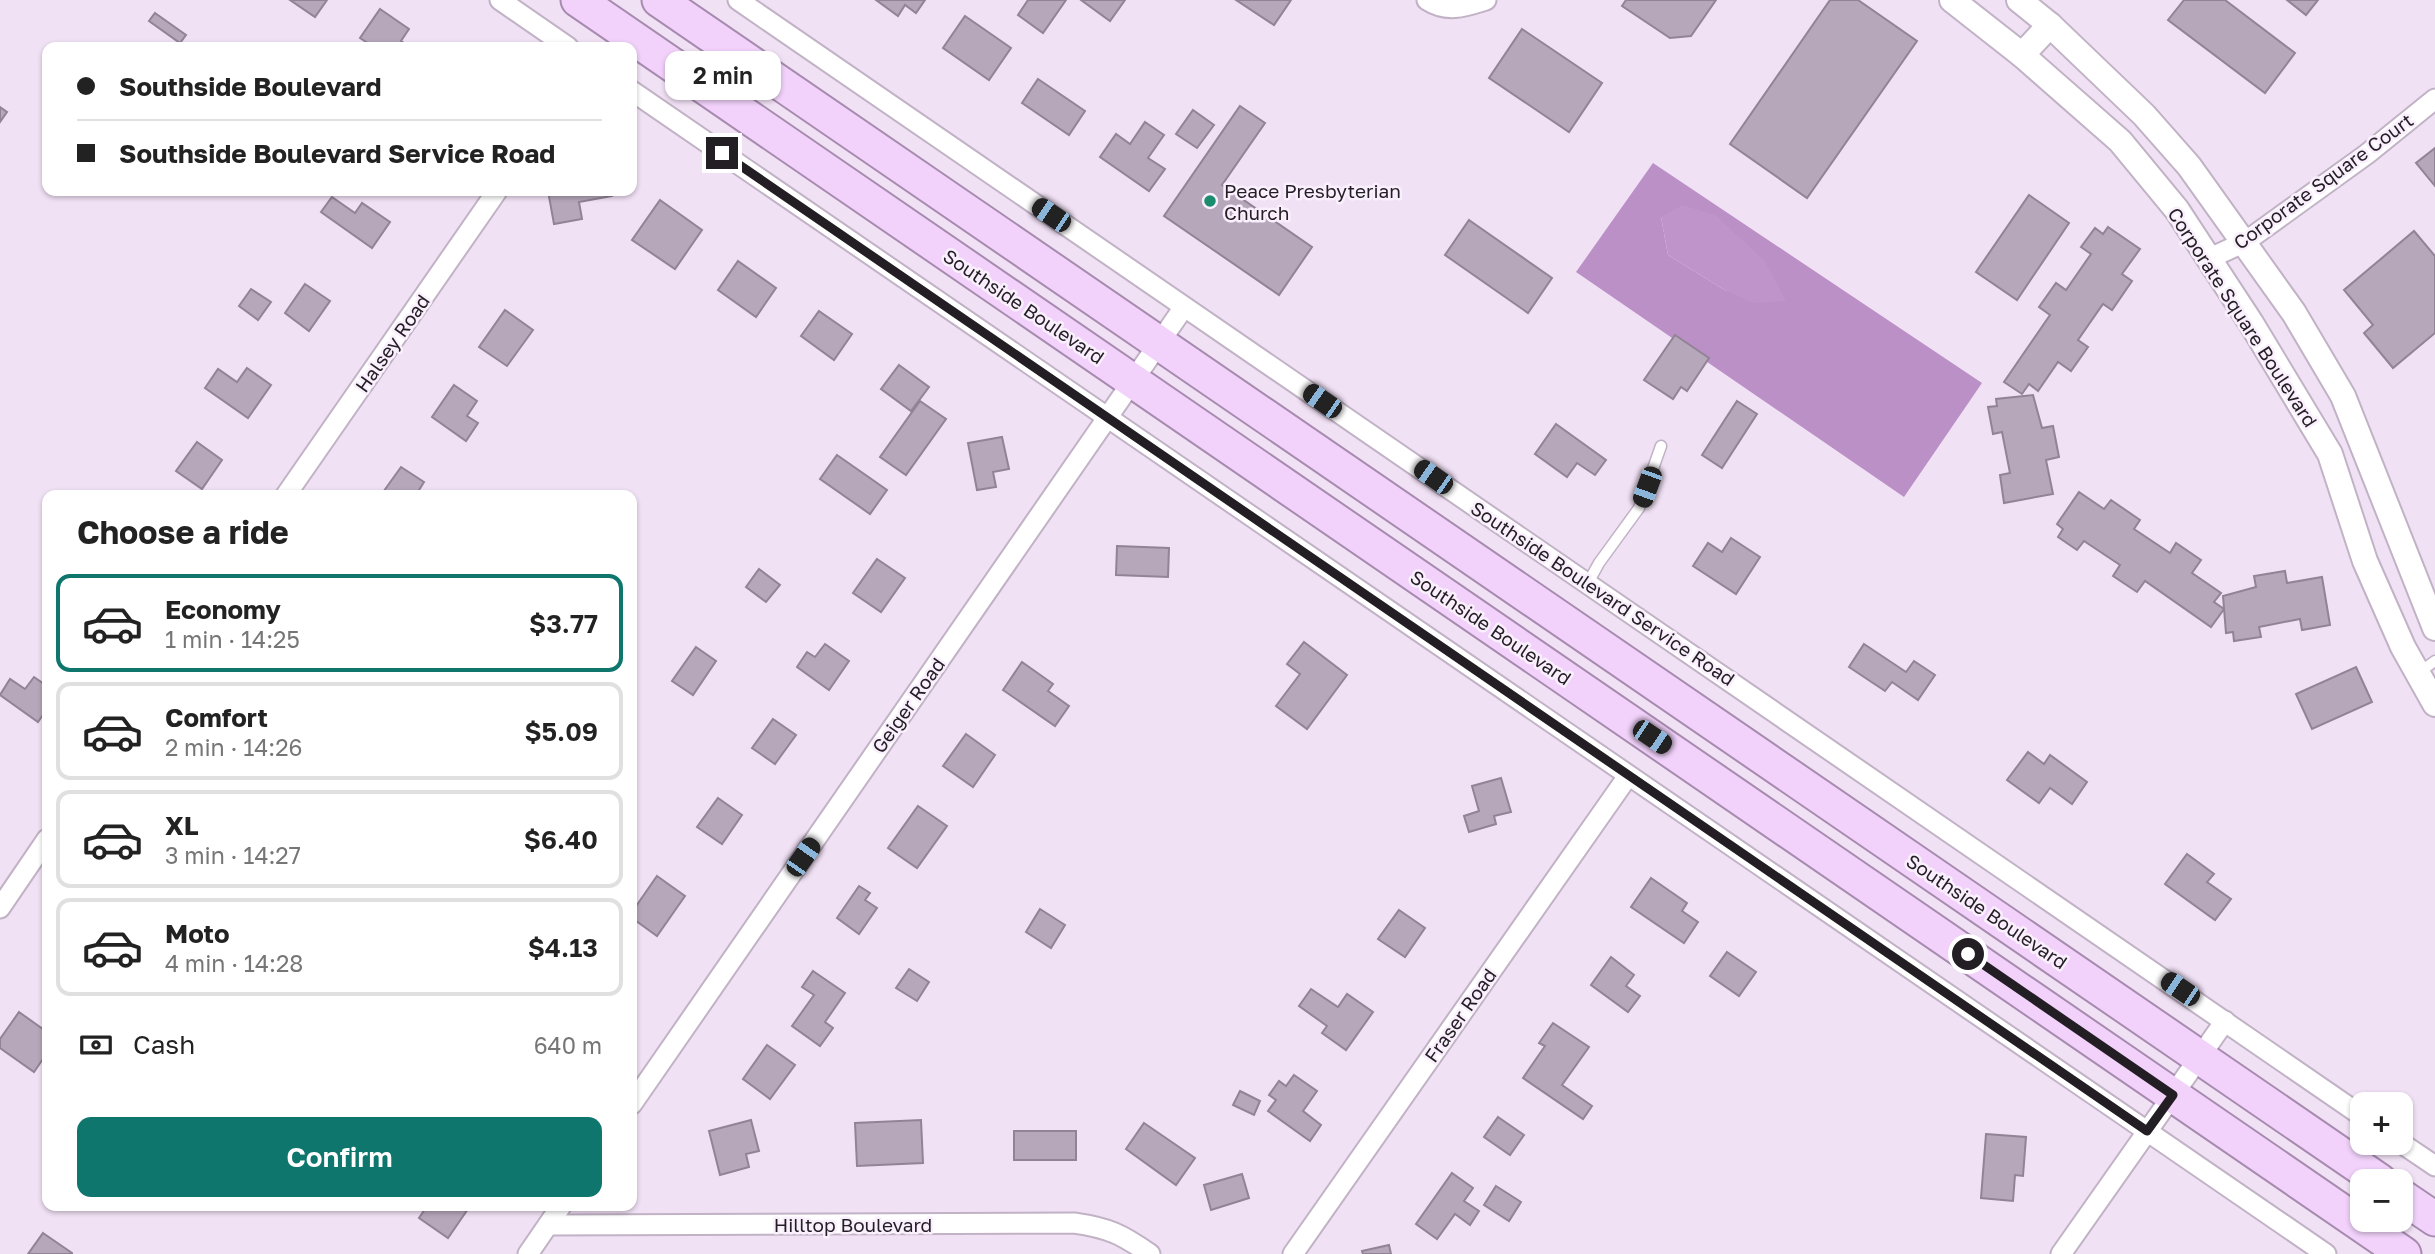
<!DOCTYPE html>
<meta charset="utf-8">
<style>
body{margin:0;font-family:"Golos Text",sans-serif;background:#f6f6f6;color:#222;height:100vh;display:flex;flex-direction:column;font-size:26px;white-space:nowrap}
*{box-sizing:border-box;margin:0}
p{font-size:23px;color:#767676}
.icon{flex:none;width:38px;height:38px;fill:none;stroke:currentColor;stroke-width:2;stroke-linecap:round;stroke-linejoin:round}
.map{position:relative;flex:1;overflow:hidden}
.details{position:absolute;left:42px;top:490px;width:595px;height:721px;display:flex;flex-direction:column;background:#fff;border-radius:14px;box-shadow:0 2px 5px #0004}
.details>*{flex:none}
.banner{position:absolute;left:42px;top:42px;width:595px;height:154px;border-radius:14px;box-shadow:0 2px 5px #0004;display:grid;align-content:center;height:154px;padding:0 35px;background:#fff}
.tools{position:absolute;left:2350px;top:1092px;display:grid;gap:14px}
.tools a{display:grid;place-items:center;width:63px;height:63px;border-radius:14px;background:#fff;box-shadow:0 2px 5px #0004;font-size:35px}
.end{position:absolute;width:32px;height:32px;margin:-16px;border:9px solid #231d24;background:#fff;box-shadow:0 0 0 4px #fff}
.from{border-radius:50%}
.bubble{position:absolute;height:49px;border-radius:14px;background:#fff;box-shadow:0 2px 5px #0004;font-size:23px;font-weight:600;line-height:49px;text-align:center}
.car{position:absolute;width:21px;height:42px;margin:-21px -10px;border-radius:9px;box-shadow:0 0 5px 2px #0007;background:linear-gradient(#222 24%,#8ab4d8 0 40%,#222 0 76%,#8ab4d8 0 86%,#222 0)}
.banner b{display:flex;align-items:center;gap:24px;height:66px;font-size:26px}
.banner b+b{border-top:2px solid #e0e0e0}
.banner i{width:18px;height:18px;background:#222}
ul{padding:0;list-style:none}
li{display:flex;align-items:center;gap:21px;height:98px;margin:0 14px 10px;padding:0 21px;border:4px solid #e0e0e0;border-radius:14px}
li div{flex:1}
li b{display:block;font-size:26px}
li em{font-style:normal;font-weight:600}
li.active{border-color:#0f766e}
li>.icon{width:63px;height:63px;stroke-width:1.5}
h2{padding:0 35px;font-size:32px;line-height:84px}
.pay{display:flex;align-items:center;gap:18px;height:77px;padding:0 35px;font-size:26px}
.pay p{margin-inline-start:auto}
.primary-button{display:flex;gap:14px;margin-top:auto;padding:14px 35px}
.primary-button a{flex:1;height:80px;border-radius:14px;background:#0f766e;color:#fff;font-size:28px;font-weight:600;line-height:80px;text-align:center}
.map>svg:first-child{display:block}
.forest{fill:#bb90c7;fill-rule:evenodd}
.water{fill:#be94ca}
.building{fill:#b6a7ba;stroke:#928396;stroke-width:2}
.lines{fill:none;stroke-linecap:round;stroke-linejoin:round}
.service-casing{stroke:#c1b2c5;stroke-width:13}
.minor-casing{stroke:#c1b2c5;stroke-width:23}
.tertiary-casing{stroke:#c1b2c5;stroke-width:28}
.trunk-casing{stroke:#a78baf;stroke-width:37}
.service{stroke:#fff;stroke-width:10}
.minor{stroke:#fff;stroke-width:19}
.tertiary{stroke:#fff;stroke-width:24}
.trunk{stroke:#f2d2fb;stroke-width:33}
.route{stroke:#231d24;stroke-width:9}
.poi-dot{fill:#1b8c6d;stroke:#faf0fd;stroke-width:2.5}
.labels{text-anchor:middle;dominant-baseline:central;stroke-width:5;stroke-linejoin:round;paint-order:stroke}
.street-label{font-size:19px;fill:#231d24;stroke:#faf0fd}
.poi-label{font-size:19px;fill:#231d24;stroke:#faf0fd;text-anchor:start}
</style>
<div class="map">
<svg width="2435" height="1254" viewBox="0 0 2435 1254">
<rect width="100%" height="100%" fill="#f1e1f5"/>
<path class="forest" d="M1653,163L1982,383L1904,497L1576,272ZM1661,217L1726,291L1668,255Z"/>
<path class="water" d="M1682,205L1715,215L1764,260L1786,301L1753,303L1726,291L1668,255L1661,217Z"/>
<g class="building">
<path d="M290,0H327L315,17Z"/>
<path d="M876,0H925L916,13L905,5L898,16Z"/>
<path d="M1028,0H1066L1043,33L1018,15Z"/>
<path d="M1081,0H1125L1110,21Z"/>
<path d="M1236,0H1291L1274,25Z"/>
<path d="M1626,0H1716L1691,36L1670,38L1622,6Z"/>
<path d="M1830,0H1858L1917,41L1807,198L1730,144Z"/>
<path d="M2184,0H2225L2295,53L2265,93L2168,20Z"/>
<path d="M2287,0H2318L2306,15Z"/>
<path d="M380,9L409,29L401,41L410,47H374L360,38Z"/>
<path d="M155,13L186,35L180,43L149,21Z"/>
<path d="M965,16L1011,48L989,80L943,48Z"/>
<path d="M1522,29L1602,83L1569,132L1489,78Z"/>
<path d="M1038,79L1085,111L1069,135L1022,103Z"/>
<path d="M1240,106L1265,123L1222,185L1312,247L1279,295L1164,216Z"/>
<path d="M0,107L7,112L0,122Z"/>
<path d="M1193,110L1214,125L1197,148L1176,134Z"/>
<path d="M1145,122L1164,135L1148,158L1165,169L1149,191L1100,157L1116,134L1130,144Z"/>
<path d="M2435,148V186L2416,163Z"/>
<path d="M548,191H611L612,196L579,202L582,219L554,224Z"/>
<path d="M2029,195L2069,223L2017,300L1976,272Z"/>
<path d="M332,197L355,213L362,203L390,222L372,248L321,212Z"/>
<path d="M660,200L702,230L675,269L632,240Z"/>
<path d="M1469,220L1552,278L1528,313L1445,255Z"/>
<path d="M2108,227L2140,249L2122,274L2132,281L2112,310L2103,304L2078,340L2088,347L2071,371L2058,362L2038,391L2029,384L2022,394L2004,382L2050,315L2039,307L2056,283L2066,290L2091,254L2081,247L2095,228L2103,234Z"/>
<path d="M2414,231L2435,256V333L2393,368L2364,333L2373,325L2344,290Z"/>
<path d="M738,261L776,288L756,317L718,290Z"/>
<path d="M305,284L330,301L309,331L285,313Z"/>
<path d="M251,289L271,302L258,320L239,306Z"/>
<path d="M505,310L533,330L507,366L479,347Z"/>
<path d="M819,311L852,334L834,360L801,336Z"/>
<path d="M1675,335L1709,358L1687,391L1681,387L1673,399L1644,380Z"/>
<path d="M899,365L929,387L911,411L881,389Z"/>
<path d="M247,368L271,385L248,418L205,388L218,369L237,382Z"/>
<path d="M454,385L477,401L467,416L478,423L466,441L432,417Z"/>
<path d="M2033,395L2042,428L2053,426L2059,457L2046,460L2053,494L2004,503L2000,475L2010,473L2002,432L1993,434L1988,407L1997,406L1996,399Z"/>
<path d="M920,401L946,419L906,475L880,457Z"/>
<path d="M1737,401L1757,414L1722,468L1702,455Z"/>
<path d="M1556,424L1606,460L1595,475L1577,463L1567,477L1535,454Z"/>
<path d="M1002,437L1009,469L993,472L996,487L977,490L968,443Z"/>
<path d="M197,442L222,460L202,489L176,471Z"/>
<path d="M837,455L887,490L870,514L820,479Z"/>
<path d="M401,467L424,482L416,495H381Z"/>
<path d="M2079,492L2104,509L2111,500L2140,520L2134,529L2170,553L2176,543L2201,560L2192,573L2221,593L2214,602L2224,609L2211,627L2145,581L2137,592L2113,576L2120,565L2084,541L2077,550L2058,537L2063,529L2057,524Z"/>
<path d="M1731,538L1760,557L1736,594L1693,566L1708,543L1722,552Z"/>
<path d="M1117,546L1169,548L1168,577L1116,575Z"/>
<path d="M877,559L905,578L881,612L853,593Z"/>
<path d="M759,569L780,585L766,602L746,587Z"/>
<path d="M2285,571L2287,583L2322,577L2330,625L2302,630L2300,619L2259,627L2261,637L2234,641L2233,632L2226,633L2223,596L2256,587L2254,576Z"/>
<path d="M1304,642L1347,675L1307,729L1276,706L1300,674L1287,664Z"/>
<path d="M825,644L849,661L829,690L797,667L807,652L815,657Z"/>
<path d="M1864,644L1906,672L1914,661L1935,675L1918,700L1892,682L1885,691L1849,667Z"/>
<path d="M696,647L716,661L693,695L672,681Z"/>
<path d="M1022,662L1053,684L1048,691L1069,706L1055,726L1003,690Z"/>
<path d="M2356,667L2372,702L2312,729L2296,694Z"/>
<path d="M34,677L47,686V709L38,722L0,695L10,679L25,689Z"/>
<path d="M773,719L796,735L775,764L752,748Z"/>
<path d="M966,734L995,755L973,787L943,766Z"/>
<path d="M2028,752L2044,764L2050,755L2087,782L2072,804L2050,788L2039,803L2007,780Z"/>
<path d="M1501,778L1511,812L1494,816L1496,824L1469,832L1464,816L1479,811L1472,786Z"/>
<path d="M718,798L742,815L722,844L697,827Z"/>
<path d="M918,806L947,826L917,868L888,848Z"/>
<path d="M2187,854L2214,874L2207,882L2231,899L2215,920L2165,884Z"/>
<path d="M657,876L685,896L657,936L632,918V912Z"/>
<path d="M1651,878L1687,903L1682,911L1698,922L1684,943L1631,907Z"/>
<path d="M859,886L870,893L865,900L877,908L859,934L837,918Z"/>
<path d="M1040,909L1065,925L1051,948L1026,932Z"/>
<path d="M1399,910L1425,928L1405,957L1378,939Z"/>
<path d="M1727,952L1756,972L1739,996L1710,976Z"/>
<path d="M1611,957L1634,975L1626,986L1640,996L1628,1012L1591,985Z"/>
<path d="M909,969L929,982L917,1001L896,988Z"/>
<path d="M813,971L845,993L825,1022L833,1028L820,1046L792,1026L814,995L802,987Z"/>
<path d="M1311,989L1338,1007L1347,994L1373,1012L1346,1050L1322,1033L1327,1026L1299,1006Z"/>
<path d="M19,1012L47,1032V1041L44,1046L47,1048V1053L34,1072L0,1048V1039Z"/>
<path d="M1553,1023L1589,1047L1562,1085L1592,1106L1583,1119L1523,1078L1545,1046L1539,1043Z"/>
<path d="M767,1045L795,1065L770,1099L743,1079Z"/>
<path d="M1294,1075L1317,1091L1303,1111L1321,1125L1310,1141L1268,1111L1276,1100L1269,1095L1279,1081L1286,1086Z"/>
<path d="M1240,1091L1260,1101L1254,1115L1233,1105Z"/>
<path d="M1498,1117L1524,1135L1510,1155L1484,1137Z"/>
<path d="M751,1120L759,1151L746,1154L749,1167L720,1175L709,1131Z"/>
<path d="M921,1120L923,1163L857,1166L855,1123Z"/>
<path d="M1144,1123L1195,1158L1176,1185L1126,1149Z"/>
<rect x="1014" y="1131" width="62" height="29"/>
<path d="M1986,1134L2026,1137L2023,1176L2015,1175L2013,1201L1981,1198Z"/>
<path d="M1452,1173L1473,1188L1464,1201L1479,1211L1470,1225L1455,1214L1437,1239L1416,1224Z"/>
<path d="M1242,1174L1249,1198L1211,1210L1204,1185Z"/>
<path d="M1496,1186L1521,1202L1509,1221L1484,1205Z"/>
<path d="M427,1206H470L448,1238L419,1218Z"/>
<path d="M43,1233L72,1253V1254H28Z"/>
<path d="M1389,1245L1391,1254H1363L1362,1251Z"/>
</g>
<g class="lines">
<defs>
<g id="service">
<path d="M1588,583L1599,563L1639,508L1661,446"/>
<path d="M2418,673L2435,661"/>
</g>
<g id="minor">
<path d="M500,0L568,47"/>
<path d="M738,0L2362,1116"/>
<path d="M1427,0C1447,13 1464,7 1486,0"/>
<path d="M632,91L2326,1254"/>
<path d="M2208,259L2245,242L2367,154L2435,99"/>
<path d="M286,495L497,191"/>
<path d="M0,908L47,839"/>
<path d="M632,1104L1184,307"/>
<path d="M2401,1143L2435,1166"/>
<path d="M548,1225L1074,1223C1109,1228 1121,1234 1150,1254"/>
<path d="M528,1254L561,1206"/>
<path d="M1293,1254L1628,776"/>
<path d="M2061,1254L2225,1021"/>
</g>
<g id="tertiary">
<path d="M1952,0L2022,55L2120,141L2177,210L2251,323L2330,454L2365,561L2403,647L2435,704"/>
<path d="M2019,0L2050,25L2144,115L2189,166L2294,313L2343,396L2435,628"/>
<path d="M2022,55L2050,25"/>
</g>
<g id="trunk">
<path d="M578,0L2404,1254"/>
<path d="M659,0L2380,1181"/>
<path d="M2401,1196L2435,1219"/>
</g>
</defs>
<use href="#service" class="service-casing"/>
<use href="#minor" class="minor-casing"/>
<use href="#tertiary" class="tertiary-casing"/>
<use href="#trunk" class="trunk-casing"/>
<use href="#service" class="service"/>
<use href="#minor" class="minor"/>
<use href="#tertiary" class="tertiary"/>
<use href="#trunk" class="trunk"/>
</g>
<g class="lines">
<path class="route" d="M722,153L2147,1131L2173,1095L1968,954"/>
</g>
<circle class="poi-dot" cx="1210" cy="201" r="7"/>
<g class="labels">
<g class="street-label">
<text transform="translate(2323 181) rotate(-36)">Corporate Square Court</text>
<text transform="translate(1024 306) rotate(34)">Southside Boulevard</text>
<text transform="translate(2243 317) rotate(57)">Corporate Square Boulevard</text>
<text transform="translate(392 343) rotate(-55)">Halsey Road</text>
<text transform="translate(1603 593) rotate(34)">Southside Boulevard Service Road</text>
<text transform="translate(1491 627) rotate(34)">Southside Boulevard</text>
<text transform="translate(908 705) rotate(-55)">Geiger Road</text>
<text transform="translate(1987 911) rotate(34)">Southside Boulevard</text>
<text transform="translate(1460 1015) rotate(-55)">Fraser Road</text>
<text x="853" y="1224">Hilltop Boulevard</text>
</g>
<g class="poi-label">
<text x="1224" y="190">Peace Presbyterian<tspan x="1224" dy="22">Church</tspan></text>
</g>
</g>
</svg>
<div class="tools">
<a>+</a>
<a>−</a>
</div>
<i class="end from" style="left:1968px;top:954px"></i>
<i class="end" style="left:722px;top:153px"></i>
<div class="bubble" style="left:665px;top:51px;width:116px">2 min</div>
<i class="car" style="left:1051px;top:215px;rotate:304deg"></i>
<i class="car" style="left:1322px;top:401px;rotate:305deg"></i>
<i class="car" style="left:1433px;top:477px;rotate:305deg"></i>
<i class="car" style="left:1647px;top:487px;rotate:200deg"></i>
<i class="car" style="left:1652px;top:737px;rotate:124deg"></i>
<i class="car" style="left:803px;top:857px;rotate:35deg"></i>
<i class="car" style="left:2180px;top:989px;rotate:304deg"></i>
<div class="banner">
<b><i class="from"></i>Southside Boulevard</b>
<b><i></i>Southside Boulevard Service Road</b>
</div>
<section class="details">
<h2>Choose a ride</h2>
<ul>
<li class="active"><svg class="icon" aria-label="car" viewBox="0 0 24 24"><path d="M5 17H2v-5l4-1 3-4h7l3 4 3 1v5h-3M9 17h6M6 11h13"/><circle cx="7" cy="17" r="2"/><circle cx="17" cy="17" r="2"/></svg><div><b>Economy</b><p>1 min · 14:25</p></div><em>$3.77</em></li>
<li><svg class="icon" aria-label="car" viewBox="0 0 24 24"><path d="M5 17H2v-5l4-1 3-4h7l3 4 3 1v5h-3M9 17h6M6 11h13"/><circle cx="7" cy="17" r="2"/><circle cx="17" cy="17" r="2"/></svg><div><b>Comfort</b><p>2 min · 14:26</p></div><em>$5.09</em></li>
<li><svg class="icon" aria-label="car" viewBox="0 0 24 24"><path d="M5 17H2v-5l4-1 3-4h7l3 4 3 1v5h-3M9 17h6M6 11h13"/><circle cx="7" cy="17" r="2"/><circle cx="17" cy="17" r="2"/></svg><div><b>XL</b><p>3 min · 14:27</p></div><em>$6.40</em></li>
<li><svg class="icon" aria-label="car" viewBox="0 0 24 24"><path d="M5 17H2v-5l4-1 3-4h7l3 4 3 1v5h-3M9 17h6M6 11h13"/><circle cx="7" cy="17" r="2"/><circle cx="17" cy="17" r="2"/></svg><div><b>Moto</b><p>4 min · 14:28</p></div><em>$4.13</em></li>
</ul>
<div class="pay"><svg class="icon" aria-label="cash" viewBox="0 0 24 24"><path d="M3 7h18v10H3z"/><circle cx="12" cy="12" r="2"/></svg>Cash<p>640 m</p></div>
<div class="primary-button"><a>Confirm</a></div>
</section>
</div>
